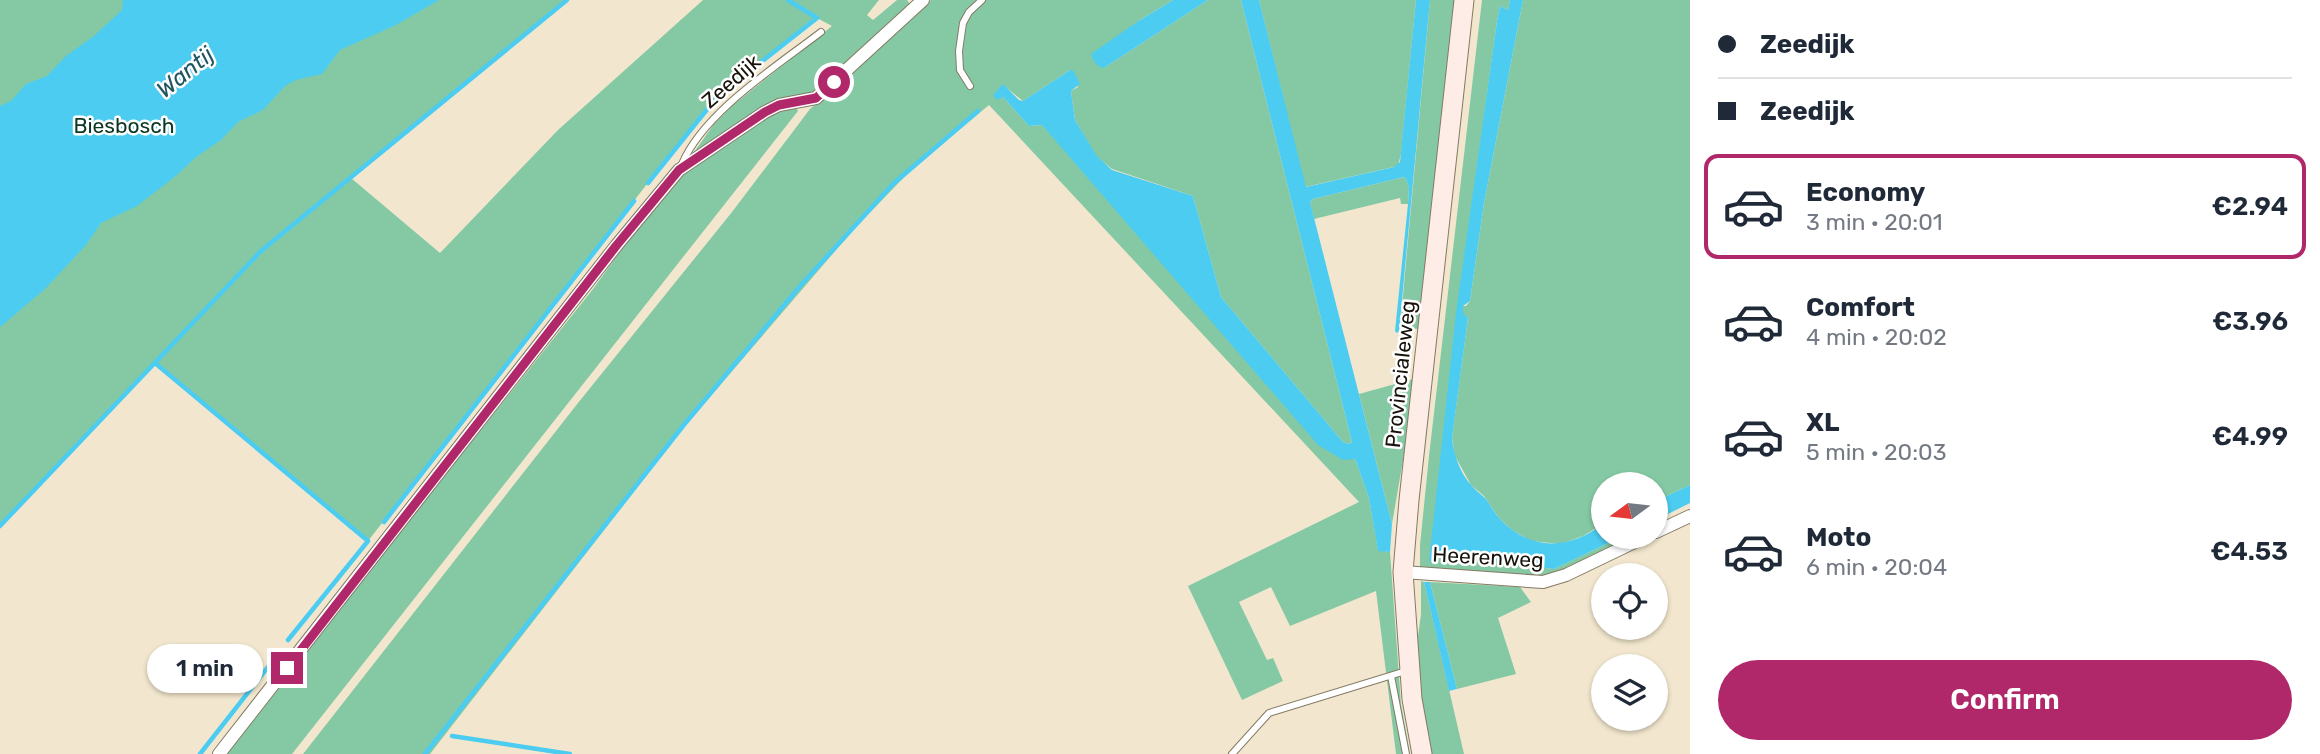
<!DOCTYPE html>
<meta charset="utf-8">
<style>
body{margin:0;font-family:Rubik,sans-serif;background:#f6f6f7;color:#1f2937;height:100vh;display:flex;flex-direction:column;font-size:26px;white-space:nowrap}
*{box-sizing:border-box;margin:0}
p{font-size:23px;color:#747a83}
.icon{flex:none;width:38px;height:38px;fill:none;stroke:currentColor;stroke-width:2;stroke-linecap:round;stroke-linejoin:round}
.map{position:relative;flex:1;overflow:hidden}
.drawer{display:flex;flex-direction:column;background:#fff;width:630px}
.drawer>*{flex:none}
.hud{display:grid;align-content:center;height:154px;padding:0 28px;background:#fff}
.needle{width:46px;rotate:255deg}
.buttons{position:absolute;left:1591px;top:472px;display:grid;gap:14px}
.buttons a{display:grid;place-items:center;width:77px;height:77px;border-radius:50%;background:#fff;box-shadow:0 2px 5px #0004;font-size:35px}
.end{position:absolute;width:32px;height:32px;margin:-16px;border:9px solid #b1286a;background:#fff;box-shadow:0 0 0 4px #fff}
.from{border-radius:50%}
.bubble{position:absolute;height:49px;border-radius:24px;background:#fff;box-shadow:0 2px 5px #0004;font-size:23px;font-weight:600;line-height:49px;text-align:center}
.hud b{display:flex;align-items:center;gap:24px;height:66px;font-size:26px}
.hud b+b{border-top:2px solid #e0e1e3}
.hud i{width:18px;height:18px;background:#1f2937}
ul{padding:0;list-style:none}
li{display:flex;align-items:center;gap:21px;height:105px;margin:0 14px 10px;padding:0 14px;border:4px solid transparent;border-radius:14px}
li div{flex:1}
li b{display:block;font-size:26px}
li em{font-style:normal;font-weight:600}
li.current{border-color:#b1286a}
li>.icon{width:63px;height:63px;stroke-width:1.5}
.primary-button{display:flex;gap:14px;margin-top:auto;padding:14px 28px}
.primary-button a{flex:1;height:80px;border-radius:42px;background:#b1286a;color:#fff;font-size:28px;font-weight:600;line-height:80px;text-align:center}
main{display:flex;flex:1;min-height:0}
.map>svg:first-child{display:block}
.green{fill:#85c9a4}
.water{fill:#4cccf0}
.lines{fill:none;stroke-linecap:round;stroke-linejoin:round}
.stream{stroke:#4cccf0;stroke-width:4.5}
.lane-casing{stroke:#847a63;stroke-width:8}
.street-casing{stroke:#847a63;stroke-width:14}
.secondary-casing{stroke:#847a63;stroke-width:21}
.lane{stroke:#fff;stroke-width:6}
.street{stroke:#fff;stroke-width:12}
.secondary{stroke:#feece6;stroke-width:19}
.route{stroke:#b1286a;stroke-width:9}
.labels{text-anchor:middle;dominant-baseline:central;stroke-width:5;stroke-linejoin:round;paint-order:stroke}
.street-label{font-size:21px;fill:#17130a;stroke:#fff}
.park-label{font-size:21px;fill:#0a3723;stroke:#fff}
.water-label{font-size:23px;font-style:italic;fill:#205564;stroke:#fff}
</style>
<main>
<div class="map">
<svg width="1690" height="754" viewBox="0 0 1690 754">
<rect width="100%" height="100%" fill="#f2e7ce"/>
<g class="green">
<path d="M0,0H567L351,178L440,253L558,130L703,0H879L867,15L873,20L897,0H907L910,4L819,89L690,158L714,124L733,105L832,26L817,18L717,97L701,115L368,541L156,363L0,526Z"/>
<path d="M931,0H1173L1140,20L1104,68L1208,0H1241L1352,442L1349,444L1343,442L1221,297L1193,196L1112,169L1095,155L1075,120L1071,91L1078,87L1070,70L1023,101L1003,85V97L1029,126L1042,125L1355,459L1369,498L1378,550L1390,552L1401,704L1410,754H1396L1376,591L1290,626L1271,587L1239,602L1267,660L1273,658L1283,681L1242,700L1188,586L1359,502L989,105L912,169L854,229L685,426L430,754H303L578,403L732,212L810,109Z"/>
<path d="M1259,0H1416L1401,154L1398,166L1305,187Z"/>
<path d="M1430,0H1457L1419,329L1400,328Z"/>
<path d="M1482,0H1510L1508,10L1500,6L1497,21L1457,313L1434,554L1554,569L1621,537H1630L1542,580L1420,571V545L1429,456Z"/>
<path d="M1523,0H1690V485L1656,501V485H1603V524L1583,536L1561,544L1531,541L1512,530L1499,518L1484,496L1471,485L1455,456L1452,437L1468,318L1463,314V306H1466L1470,301L1484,203Z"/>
<path d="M795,106L798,111L292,754H223L593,289L661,195L676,179L772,112Z"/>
<path d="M1404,177L1406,179L1409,188L1408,204H1401L1400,198L1314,219L1310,202L1313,199Z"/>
<path d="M1413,379L1407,437L1392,524L1359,394Z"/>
<path d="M1421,581L1424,582L1464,754H1428L1415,659L1421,614Z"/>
<path d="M1430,582L1520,587L1531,602L1498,618L1516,674L1457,689Z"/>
</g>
<g class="water">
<path d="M123,0H439L396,25L340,50L322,74L296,80L285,86L263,110L238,122L221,140L196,157L177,175L137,206L101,223L86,245L45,289L0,327V106L11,101L26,84L47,76L66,56L94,36L122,10Z"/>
<path d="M1173,0H1208L1104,68C1097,67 1093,61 1091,54L1140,20Z"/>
<path d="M1241,0H1259L1306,187L1394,167L1400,162L1416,0H1430L1399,332L1397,333L1395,331L1408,204L1409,188L1406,179L1404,177L1313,199L1310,202L1392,524L1390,552L1378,551L1369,498L1355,459L1343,460L1318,445L1042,125L1029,126L1003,97L997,100L993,95L1003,84L1019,100L1023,101L1070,70H1073L1080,84L1071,91L1075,120L1096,155L1112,170L1193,196L1221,297L1343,442L1349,444L1352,442Z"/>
<path d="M1510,0H1523L1484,203L1470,301L1463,306V313L1468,318L1452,438C1454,455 1460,474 1473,487C1476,491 1481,494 1485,498C1491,505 1494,513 1501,520C1531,551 1569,550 1603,524V537H1621L1554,569L1434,555L1433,562L1429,561L1456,313L1497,21L1500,6L1508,10Z"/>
<path d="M1690,485V503L1656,520V501Z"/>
<path d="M1424,582H1430L1457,689L1449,691Z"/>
</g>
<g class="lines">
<g class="stream">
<path d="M648,183L717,97L817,18L788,0"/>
<path d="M155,363L368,541L288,640"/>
<path d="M384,522L634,201"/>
<path d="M0,526L261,251L567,0"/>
<path d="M452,736L570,754"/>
<path d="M200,754L275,658"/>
<path d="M425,754L683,426L801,285L893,184L978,111"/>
</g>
<defs>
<g id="lane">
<path d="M970,86L960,70L959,51L963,23L969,12L982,0"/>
<path d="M682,164C704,112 777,66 821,32"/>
<path d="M1391,676L1406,754"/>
<path d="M1232,754L1269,713L1409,670"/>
</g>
<g id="street">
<path d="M1656,532L1690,516"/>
<path d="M1403,572L1543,582L1566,575L1645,537"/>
<path d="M219,754L616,246L679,170L765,112L779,105L816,98L923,0"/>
</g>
<path id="secondary" d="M1422,754L1412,699L1403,572L1409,500L1464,0"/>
</defs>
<use href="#lane" class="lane-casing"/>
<use href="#street" class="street-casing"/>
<use href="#secondary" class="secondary-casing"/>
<use href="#lane" class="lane"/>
<use href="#street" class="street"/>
<use href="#secondary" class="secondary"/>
</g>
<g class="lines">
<path class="route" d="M287,668L616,246L679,170L765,112L779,105L816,98L834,82"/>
</g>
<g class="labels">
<g class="street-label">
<text transform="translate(731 81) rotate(-41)">Zeedijk</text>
<text transform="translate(1400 374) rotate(-84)">Provincialeweg</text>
<text transform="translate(1488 557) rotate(3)">Heerenweg</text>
</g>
<g class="park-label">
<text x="124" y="125">Biesbosch</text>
</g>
<g class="water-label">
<text transform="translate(185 72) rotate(-39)">Wantij</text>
</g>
</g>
</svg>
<div class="buttons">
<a><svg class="needle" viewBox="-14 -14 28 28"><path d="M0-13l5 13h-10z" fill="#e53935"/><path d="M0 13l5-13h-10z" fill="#747a83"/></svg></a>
<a><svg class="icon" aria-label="locate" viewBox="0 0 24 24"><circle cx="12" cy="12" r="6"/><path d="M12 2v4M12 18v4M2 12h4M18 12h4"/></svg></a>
<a><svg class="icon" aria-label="layers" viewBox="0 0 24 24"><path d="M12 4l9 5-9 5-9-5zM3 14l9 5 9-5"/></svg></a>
</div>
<i class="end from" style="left:834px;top:82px"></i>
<i class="end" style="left:287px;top:668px"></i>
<div class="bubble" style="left:147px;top:644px;width:116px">1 min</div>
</div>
<section class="drawer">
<div class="hud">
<b><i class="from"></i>Zeedijk</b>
<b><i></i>Zeedijk</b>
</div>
<ul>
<li class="current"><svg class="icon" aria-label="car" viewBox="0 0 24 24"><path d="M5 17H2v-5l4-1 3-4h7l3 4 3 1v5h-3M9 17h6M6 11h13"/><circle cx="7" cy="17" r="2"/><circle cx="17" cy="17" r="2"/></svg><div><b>Economy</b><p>3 min · 20:01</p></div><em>€2.94</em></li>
<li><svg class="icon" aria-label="car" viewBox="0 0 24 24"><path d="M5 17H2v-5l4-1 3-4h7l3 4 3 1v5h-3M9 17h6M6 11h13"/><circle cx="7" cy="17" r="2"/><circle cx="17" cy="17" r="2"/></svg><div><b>Comfort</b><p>4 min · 20:02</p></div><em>€3.96</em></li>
<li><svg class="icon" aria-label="car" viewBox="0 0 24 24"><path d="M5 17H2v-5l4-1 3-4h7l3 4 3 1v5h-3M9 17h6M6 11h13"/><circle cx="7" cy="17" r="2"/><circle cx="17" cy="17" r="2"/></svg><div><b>XL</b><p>5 min · 20:03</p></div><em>€4.99</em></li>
<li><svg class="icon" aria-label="car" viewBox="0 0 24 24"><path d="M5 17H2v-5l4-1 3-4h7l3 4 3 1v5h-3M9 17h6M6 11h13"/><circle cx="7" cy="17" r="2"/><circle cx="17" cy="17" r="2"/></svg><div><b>Moto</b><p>6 min · 20:04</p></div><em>€4.53</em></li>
</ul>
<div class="primary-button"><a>Confirm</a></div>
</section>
</main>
